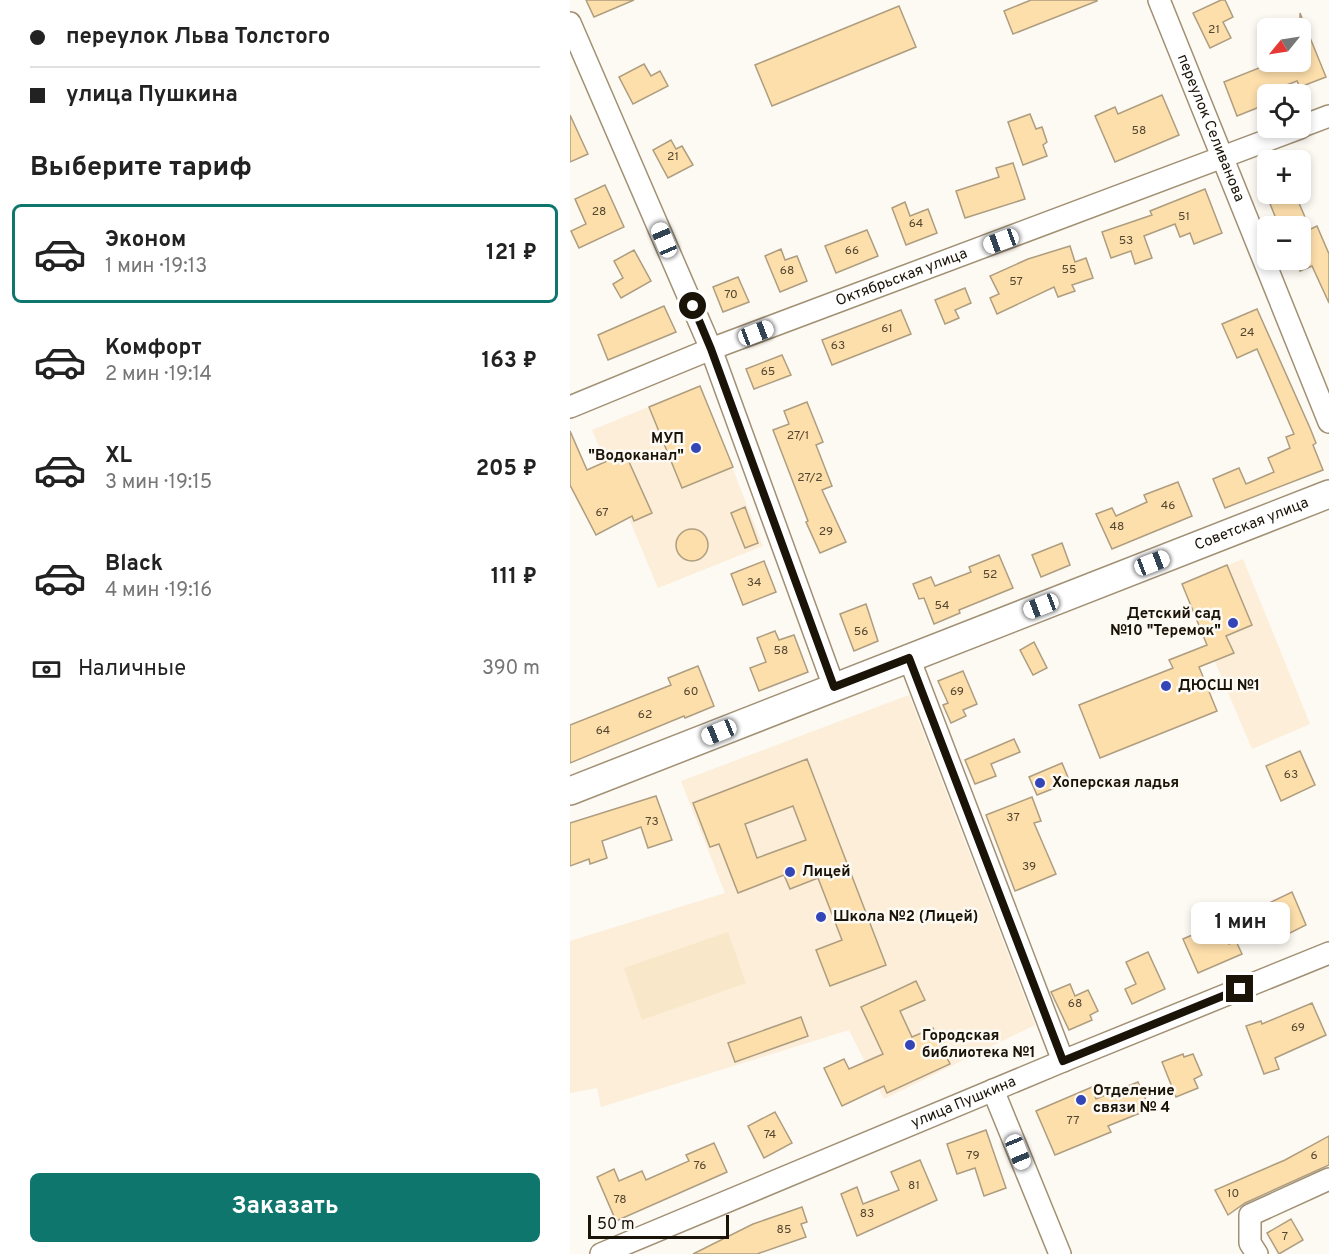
<!DOCTYPE html>
<html lang="ru">
<meta charset="utf-8">
<style>
body{margin:0;font-family:Overpass,sans-serif;background:#f6f6f6;color:#222;height:100vh;display:flex;flex-direction:column;font-size:22px;white-space:nowrap}
*{box-sizing:border-box;margin:0}
p{font-size:20px;color:#767676}
.icon{flex:none;width:33px;height:33px;fill:none;stroke:currentColor;stroke-width:2;stroke-linecap:round;stroke-linejoin:round}
.map{position:relative;flex:1;overflow:hidden}
.side{display:flex;flex-direction:column;background:#fff;width:570px}
.side>*{flex:none}
.guide{display:grid;align-content:center;height:132px;padding:0 30px;background:#fff}
.needle{width:39px;rotate:240deg}
.buttons{position:absolute;left:687px;top:18px;display:grid;gap:12px}
.buttons a{display:grid;place-items:center;width:54px;height:54px;border-radius:9px;background:#fff;box-shadow:0 3px 9px #0003;font-size:30px}
.scale{position:absolute;left:18px;bottom:15px;width:141px;box-sizing:border-box;padding-left:6px;border:3px solid #1a1308;border-top:0;font-size:16px;line-height:21px;white-space:nowrap;color:#1a1308;-webkit-text-stroke:4px #fdf9f3;paint-order:stroke}
.end{position:absolute;width:27px;height:27px;margin:-14px;border:8px solid #1a1308;background:#fff;box-shadow:0 0 0 3px #fff}
.from{border-radius:50%}
.bubble{position:absolute;height:42px;border-radius:9px;background:#fff;box-shadow:0 3px 9px #0003;font-size:20px;font-weight:700;line-height:42px;text-align:center}
.car{position:absolute;width:18px;height:36px;margin:-18px -9px;border-radius:8px;box-shadow:0 0 4px 2px #0007;background:linear-gradient(#fff 24%,#345 0 40%,#fff 0 76%,#345 0 86%,#fff 0)}
.guide b{display:flex;align-items:center;gap:21px;height:57px;font-size:22px}
.guide b+b{border-top:2px solid #e0e0e0}
.guide i{width:15px;height:15px;background:#222}
ul{padding:0;list-style:none}
li{display:flex;align-items:center;gap:18px;height:99px;margin:0 12px 9px;padding:0 18px;border:3px solid transparent;border-radius:9px}
li div{flex:1}
li b{display:block;font-size:22px}
li em{font-style:normal;font-weight:700}
li.current{border-color:#0f766e}
li>.icon{width:54px;height:54px;stroke-width:1.5}
h2{padding:0 30px;font-size:27px;line-height:72px}
.pay{display:flex;align-items:center;gap:15px;height:66px;padding:0 30px;font-size:22px}
.pay p{margin-inline-start:auto}
.primary-button{display:flex;gap:12px;margin-top:auto;padding:12px 30px}
.primary-button a{flex:1;height:69px;border-radius:9px;background:#0f766e;color:#fff;font-size:24px;font-weight:700;line-height:69px;text-align:center}
main{display:flex;flex:1;min-height:0}
.map>svg:first-child{display:block}
.built{fill:#fceed8}
.green{fill:#f9e7ca}
.building{fill:#fddfac;stroke:#ae9d7f;stroke-width:1.5;fill-rule:evenodd}
.lines{fill:none;stroke-linecap:round;stroke-linejoin:round}
.minor-casing{stroke:#a19073;stroke-width:24}
.major-casing{stroke:#a19073;stroke-width:30}
.minor{stroke:#fff;stroke-width:21}
.major{stroke:#fff;stroke-width:27}
.route{stroke:#1a1308;stroke-width:8}
.poi-dot{fill:#3445b7;stroke:#fdf9f3;stroke-width:2}
.labels{text-anchor:middle;dominant-baseline:central;stroke-width:5;stroke-linejoin:round;paint-order:stroke}
.number-label{font-size:12px;fill:#534631}
.street-label{font-size:15px;fill:#1a1308;stroke:#fdf9f3}
.poi-label{font-size:15px;font-weight:bold;fill:#1a1308;stroke:#fdf9f3;text-anchor:start}
</style>
<main>
<section class="side">
<div class="guide">
<b><i class="from"></i>переулок Льва Толстого</b>
<b><i></i>улица Пушкина</b>
</div>
<h2>Выберите тариф</h2>
<ul>
<li class="current"><svg class="icon" aria-label="car" viewBox="0 0 24 24"><path d="M5 17H2v-5l4-1 3-4h7l3 4 3 1v5h-3M9 17h6M6 11h13"/><circle cx="7" cy="17" r="2"/><circle cx="17" cy="17" r="2"/></svg><div><b>Эконом</b><p>1 мин · 19:13</p></div><em>121 ₽</em></li>
<li><svg class="icon" aria-label="car" viewBox="0 0 24 24"><path d="M5 17H2v-5l4-1 3-4h7l3 4 3 1v5h-3M9 17h6M6 11h13"/><circle cx="7" cy="17" r="2"/><circle cx="17" cy="17" r="2"/></svg><div><b>Комфорт</b><p>2 мин · 19:14</p></div><em>163 ₽</em></li>
<li><svg class="icon" aria-label="car" viewBox="0 0 24 24"><path d="M5 17H2v-5l4-1 3-4h7l3 4 3 1v5h-3M9 17h6M6 11h13"/><circle cx="7" cy="17" r="2"/><circle cx="17" cy="17" r="2"/></svg><div><b>XL</b><p>3 мин · 19:15</p></div><em>205 ₽</em></li>
<li><svg class="icon" aria-label="car" viewBox="0 0 24 24"><path d="M5 17H2v-5l4-1 3-4h7l3 4 3 1v5h-3M9 17h6M6 11h13"/><circle cx="7" cy="17" r="2"/><circle cx="17" cy="17" r="2"/></svg><div><b>Black</b><p>4 мин · 19:16</p></div><em>111 ₽</em></li>
</ul>
<div class="pay"><svg class="icon" aria-label="cash" viewBox="0 0 24 24"><path d="M3 7h18v10H3z"/><circle cx="12" cy="12" r="2"/></svg>Наличные<p>390 m</p></div>
<div class="primary-button"><a>Заказать</a></div>
</section>
<div class="map">
<svg width="759" height="1254" viewBox="0 0 759 1254">
<rect width="100%" height="100%" fill="#fdf9f3"/>
<g class="built">
<path d="M130,386L193,546L88,588L22,430Z"/>
<path d="M673,559L740,724L682,749L612,584Z"/>
<path d="M339,695L465,1025L314,1099L279,1030L31,1107L27,1088L0,1093V941L155,893L111,781Z"/>
</g>
<path class="green" d="M158,932L176,983L72,1020L54,968Z"/>
<g class="building">
<path d="M16,0H64L24,17Z"/>
<path d="M461,0H527V1L443,34L434,11Z"/>
<path d="M651,0H655L663,17L653,22L661,38L640,48L623,13Z"/>
<path d="M329,6L346,47L202,106L185,65Z"/>
<path d="M730,13L756,77L730,87L727,81L688,96L692,106L667,116L654,82L704,62H730Z"/>
<path d="M74,64L81,76L90,71L98,86L63,104L49,77Z"/>
<path d="M592,95L609,135L545,162L525,116L545,107L548,114Z"/>
<path d="M460,114L466,129L472,127L477,142L473,145L477,156L453,165L438,122Z"/>
<path d="M0,115L18,154L0,162Z"/>
<path d="M101,140L106,149L112,146L123,165L98,178L83,150Z"/>
<path d="M443,163L455,199L395,218L386,191L429,177L426,168Z"/>
<path d="M35,185L54,227L9,248L1,231L16,224L5,199Z"/>
<path d="M635,189L652,233L624,244L620,233L610,237L605,224L574,236L582,258L565,264L561,251L541,258L532,232L582,215L580,211Z"/>
<path d="M696,194H725L735,217L709,226Z"/>
<path d="M335,202L340,216L358,209L367,233L336,245L322,208Z"/>
<path d="M747,226L759,254V303L742,266L730,271V234Z"/>
<path d="M297,230L308,256L266,273L255,246Z"/>
<path d="M500,246L505,262L516,258L523,278L502,285L505,291L488,297L484,287L427,314L420,298L429,294L420,276L458,259Z"/>
<path d="M211,249L215,260L227,256L237,281L210,292L195,256Z"/>
<path d="M64,250L81,281L51,298L43,284L53,278L44,261Z"/>
<path d="M168,277L179,302L153,312L143,287Z"/>
<path d="M395,288L401,303L385,310L389,318L375,324L365,300Z"/>
<path d="M94,306L106,332L38,360L28,335Z"/>
<path d="M687,309L740,428L746,443L743,445L753,470L655,508L643,479L669,468L676,484L704,472L698,458L720,448L716,437L724,434L687,349L667,358L652,324Z"/>
<path d="M331,310L341,334L262,365L252,340Z"/>
<path d="M212,355L221,375L184,389L176,369Z"/>
<path d="M130,386L163,467L112,488L79,407Z"/>
<path d="M237,402L253,442L246,445L262,486L252,490L276,542L250,553L236,522L238,521L203,430L219,424L214,411Z"/>
<path d="M0,431L17,470L55,453L82,513L64,521L62,516L26,535L0,485Z"/>
<path d="M608,482L622,516L542,549L526,514L542,508L546,516L577,502L574,495Z"/>
<path d="M175,507L188,543L175,548L161,513Z"/>
<circle cx="122" cy="545" r="16"/>
<path d="M492,543L500,565L471,577L462,555Z"/>
<path d="M429,555L443,588L389,610L390,613L364,624L354,598L349,599L343,584L361,577L365,586L401,572L399,567Z"/>
<path d="M194,561L206,592L173,605L161,574Z"/>
<path d="M657,565L682,625L656,636L664,653L629,667L647,711L530,758L509,705L603,668L599,660L637,645L612,584Z"/>
<path d="M296,604L308,641L284,651L270,614Z"/>
<path d="M205,631L209,640L224,635L238,672L189,691L180,668L196,662L187,638Z"/>
<path d="M464,642L477,668L463,675L450,650Z"/>
<path d="M128,666L144,706L115,718L114,716L0,763V725L101,685L98,678Z"/>
<path d="M393,671L407,704L393,710L396,716L381,723L373,705L378,703L368,681Z"/>
<path d="M444,739L450,752L421,764L426,776L405,784L395,760Z"/>
<path d="M730,751L745,785L711,801L696,766Z"/>
<path d="M237,759L316,965L260,986L246,950L272,940L248,878L220,889L214,875L168,893L149,844L140,847L123,803ZM223,806L236,840L187,858L175,824Z"/>
<path d="M492,763L500,782L467,795L459,777Z"/>
<path d="M86,796L102,840L78,848L71,827L32,841L37,858L20,864L19,859L0,866V823Z"/>
<path d="M462,797L471,821L464,823L486,874L445,891L416,815Z"/>
<path d="M722,892L736,925L716,935L701,902Z"/>
<path d="M650,923L659,944L666,941L672,954L628,973L613,939Z"/>
<path d="M578,952L595,989L562,1004L555,989L566,984L556,962Z"/>
<path d="M346,981L355,1000L330,1011L342,1037L363,1028L380,1064L317,1093L314,1086L272,1106L254,1068L274,1059L279,1069L313,1054L291,1007Z"/>
<path d="M500,984L505,996L518,990L528,1011L520,1015L522,1020L499,1030L481,992Z"/>
<path d="M742,1003L756,1035L705,1058L709,1069L694,1074L676,1026L691,1021L692,1024Z"/>
<path d="M231,1017L238,1036L165,1062L158,1043Z"/>
<path d="M613,1054L614,1057L623,1054L632,1075L624,1079L628,1088L606,1097L592,1062Z"/>
<path d="M568,1082L580,1109L538,1126L541,1132L485,1155L466,1111L522,1087L526,1099Z"/>
<path d="M205,1112L222,1143L194,1158L178,1126Z"/>
<path d="M416,1130L436,1188L414,1196L405,1168L387,1174L377,1144Z"/>
<path d="M759,1136V1165L675,1203L658,1215L645,1190L715,1160Z"/>
<path d="M144,1143L157,1172L46,1221L27,1177L44,1169L49,1181L72,1171L76,1180L119,1161L116,1155Z"/>
<path d="M350,1160L367,1200L287,1236L271,1194L287,1187L293,1204L329,1190L321,1172Z"/>
<path d="M232,1207L237,1222L231,1224L236,1237L187,1254H123L183,1224Z"/>
<path d="M721,1219L733,1240L709,1254L697,1233Z"/>
</g>
<g class="lines">
<defs>
<g id="minor">
<path id="s1" d="M589,0L759,422"/>
<path d="M0,23L141,349L264,687"/>
<path d="M730,127L759,116"/>
<path id="s2" d="M0,407L141,349L730,128"/>
<path d="M339,658L493,1061"/>
<path d="M423,1090L490,1254"/>
<path id="s3" d="M31,1254L493,1061L759,953"/>
<path d="M687,1254L680,1243V1215L759,1179"/>
</g>
<g id="major">
<path id="s4" d="M0,791L759,494"/>
</g>
</defs>
<use href="#minor" class="minor-casing"/>
<use href="#major" class="major-casing"/>
<use href="#minor" class="minor"/>
<use href="#major" class="major"/>
</g>
<g class="lines">
<path class="route" d="M123,306L141,349L264,687L339,658L493,1061L670,989"/>
</g>
<g class="poi-dot">
<circle cx="126" cy="448" r="6"/>
<circle cx="663" cy="623" r="6"/>
<circle cx="596" cy="686" r="6"/>
<circle cx="470" cy="783" r="6"/>
<circle cx="220" cy="872" r="6"/>
<circle cx="251" cy="917" r="6"/>
<circle cx="340" cy="1045" r="6"/>
<circle cx="511" cy="1100" r="6"/>
</g>
<g class="labels">
<g class="number-label">
<text x="644" y="30">21</text>
<text x="569" y="131">58</text>
<text x="103" y="157">21</text>
<text x="29" y="212">28</text>
<text x="614" y="217">51</text>
<text x="346" y="224">64</text>
<text x="556" y="241">53</text>
<text x="282" y="251">66</text>
<text x="499" y="270">55</text>
<text x="217" y="271">68</text>
<text x="446" y="282">57</text>
<text x="161" y="295">70</text>
<text x="317" y="329">61</text>
<text x="677" y="333">24</text>
<text x="268" y="346">63</text>
<text x="198" y="372">65</text>
<text x="228" y="436">27/1</text>
<text x="240" y="478">27/2</text>
<text x="598" y="506">46</text>
<text x="32" y="513">67</text>
<text x="547" y="527">48</text>
<text x="256" y="532">29</text>
<text x="420" y="575">52</text>
<text x="184" y="583">34</text>
<text x="372" y="606">54</text>
<text x="291" y="632">56</text>
<text x="211" y="651">58</text>
<text x="121" y="692">60</text>
<text x="387" y="692">69</text>
<text x="75" y="715">62</text>
<text x="33" y="731">64</text>
<text x="721" y="775">63</text>
<text x="443" y="818">37</text>
<text x="82" y="822">73</text>
<text x="459" y="867">39</text>
<text x="505" y="1004">68</text>
<text x="728" y="1028">69</text>
<text x="503" y="1121">77</text>
<text x="200" y="1135">74</text>
<text x="403" y="1156">79</text>
<text x="744" y="1156">6</text>
<text x="130" y="1166">76</text>
<text x="344" y="1186">81</text>
<text x="663" y="1194">10</text>
<text x="50" y="1200">78</text>
<text x="297" y="1214">83</text>
<text x="214" y="1230">85</text>
<text x="715" y="1237">7</text>
</g>
<g class="street-label">
<text stroke="none"><textPath href="#s1" startOffset="138">переулок Селиванова</textPath></text>
<text stroke="none"><textPath href="#s2" startOffset="356">Октябрьская улица</textPath></text>
<text stroke="none"><textPath href="#s4" startOffset="732">Советская улица</textPath></text>
<text stroke="none"><textPath href="#s3" startOffset="393">улица Пушкина</textPath></text>
</g>
<g class="poi-label">
<text x="114" y="439" text-anchor="end">МУП<tspan x="114" dy="17">"Водоканал"</tspan></text>
<text x="651" y="614" text-anchor="end">Детский сад<tspan x="651" dy="17">№10 "Теремок"</tspan></text>
<text x="608" y="686">ДЮСШ №1</text>
<text x="482" y="783">Хоперская ладья</text>
<text x="232" y="872">Лицей</text>
<text x="263" y="917">Школа №2 (Лицей)</text>
<text x="352" y="1036">Городская<tspan x="352" dy="17">библиотека №1</tspan></text>
<text x="523" y="1091">Отделение<tspan x="523" dy="17">связи № 4</tspan></text>
</g>
</g>
</svg>
<div class="buttons">
<a><svg class="needle" viewBox="-14 -14 28 28"><path d="M0-13l5 13h-10z" fill="#e53935"/><path d="M0 13l5-13h-10z" fill="#767676"/></svg></a>
<a><svg class="icon" aria-label="locate" viewBox="0 0 24 24"><circle cx="12" cy="12" r="6"/><path d="M12 2v4M12 18v4M2 12h4M18 12h4"/></svg></a>
<a>+</a>
<a>−</a>
</div>
<div class="scale">50 m</div>
<i class="end from" style="left:123px;top:306px"></i>
<i class="end" style="left:670px;top:989px"></i>
<div class="bubble" style="left:621px;top:902px;width:99px">1 мин</div>
<i class="car" style="left:94px;top:240px;rotate:337deg"></i>
<i class="car" style="left:431px;top:241px;rotate:250deg"></i>
<i class="car" style="left:186px;top:333px;rotate:69deg"></i>
<i class="car" style="left:582px;top:563px;rotate:69deg"></i>
<i class="car" style="left:471px;top:606px;rotate:249deg"></i>
<i class="car" style="left:149px;top:732px;rotate:248deg"></i>
<i class="car" style="left:448px;top:1152px;rotate:158deg"></i>
</div>
</main>
